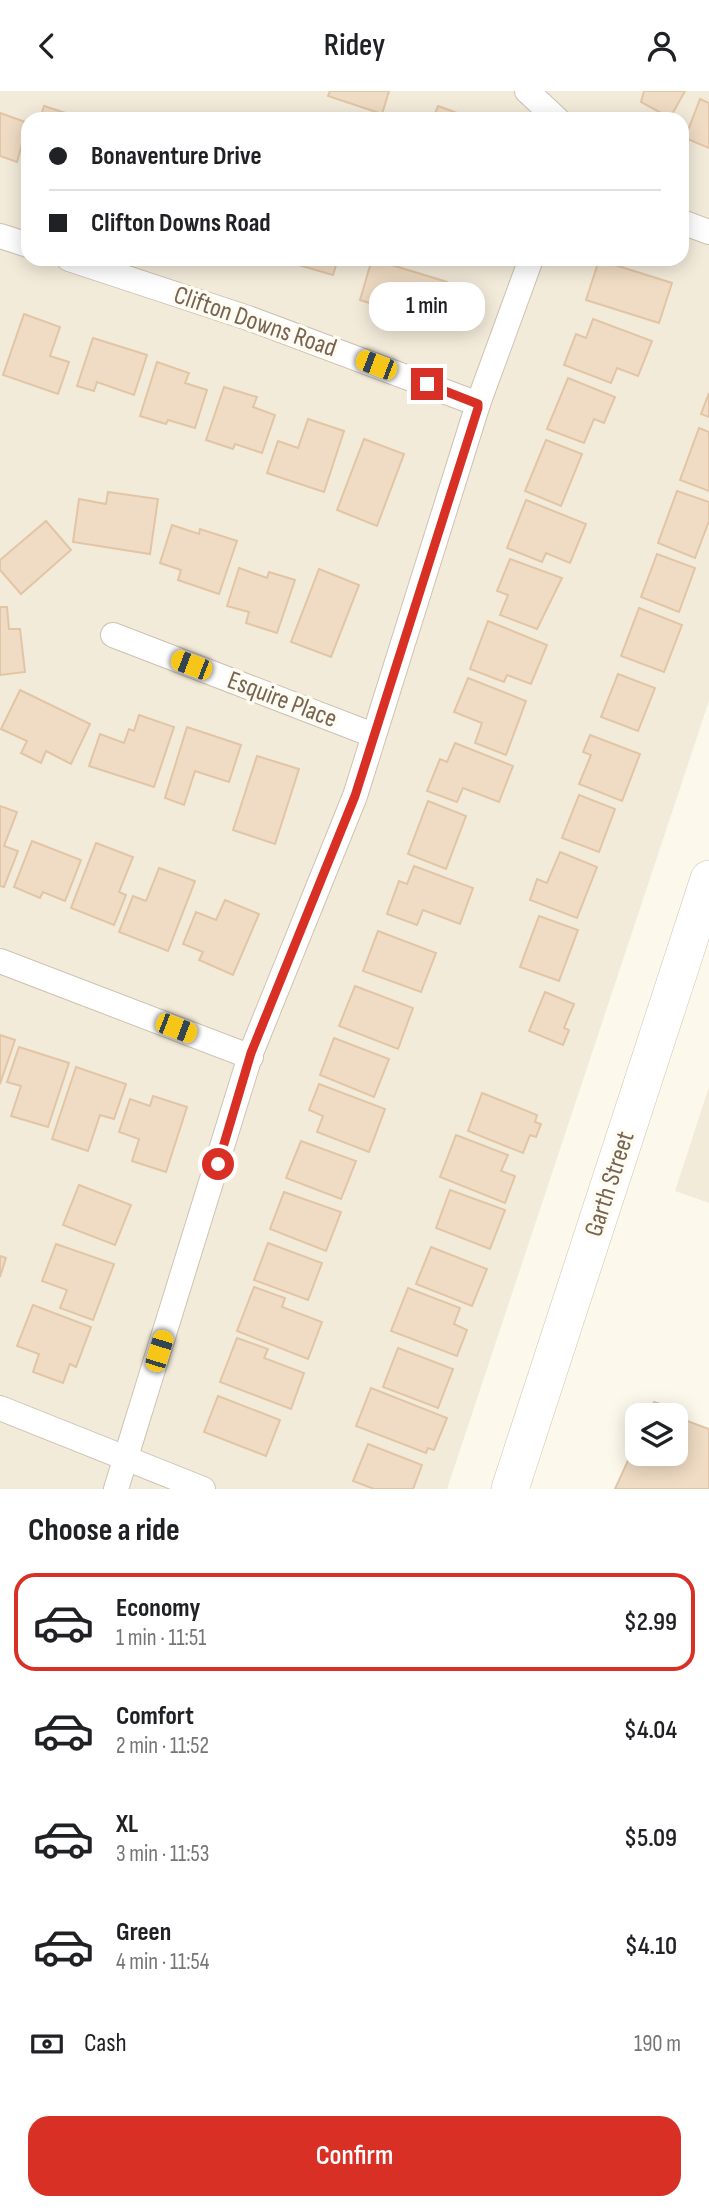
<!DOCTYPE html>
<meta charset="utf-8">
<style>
body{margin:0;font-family:"Sofia Sans Condensed",sans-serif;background:#f6f6f6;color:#202124;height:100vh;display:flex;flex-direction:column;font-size:26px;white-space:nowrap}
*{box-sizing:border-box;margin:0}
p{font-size:23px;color:#757577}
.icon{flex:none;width:38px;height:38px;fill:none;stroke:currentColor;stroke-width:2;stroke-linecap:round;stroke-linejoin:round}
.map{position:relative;height:1398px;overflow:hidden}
.sheet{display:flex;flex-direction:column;background:#fff;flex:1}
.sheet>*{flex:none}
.banner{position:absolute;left:21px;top:21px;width:668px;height:154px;border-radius:21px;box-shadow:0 4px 18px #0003;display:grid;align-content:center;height:154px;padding:0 28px;background:#fff}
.fabs{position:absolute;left:625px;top:1312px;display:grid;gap:14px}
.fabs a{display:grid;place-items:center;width:63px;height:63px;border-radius:14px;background:#fff;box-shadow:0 4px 18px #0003;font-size:35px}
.end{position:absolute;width:32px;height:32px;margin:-16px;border:9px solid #d93025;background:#fff;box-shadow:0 0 0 4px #fff}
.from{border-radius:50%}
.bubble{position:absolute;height:49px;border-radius:21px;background:#fff;box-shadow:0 4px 18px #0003;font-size:23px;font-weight:600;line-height:49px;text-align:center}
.car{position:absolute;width:21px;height:42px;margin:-21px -10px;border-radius:9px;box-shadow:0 0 5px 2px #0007;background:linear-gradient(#f5c518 24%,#345 0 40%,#f5c518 0 76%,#345 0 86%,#f5c518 0)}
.banner b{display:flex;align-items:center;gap:24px;height:66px;font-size:26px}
.banner b+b{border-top:2px solid #e0e0e0}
.banner i{width:18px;height:18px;background:#202124}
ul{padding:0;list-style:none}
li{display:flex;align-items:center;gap:21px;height:98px;margin:0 14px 10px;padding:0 14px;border:4px solid transparent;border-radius:21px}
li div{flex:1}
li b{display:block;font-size:26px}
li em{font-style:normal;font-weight:600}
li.selected{border-color:#d93025}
li>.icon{width:63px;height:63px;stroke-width:1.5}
h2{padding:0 28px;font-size:32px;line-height:84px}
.pay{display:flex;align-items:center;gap:18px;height:77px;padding:0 28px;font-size:26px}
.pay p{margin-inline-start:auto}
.cta{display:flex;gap:14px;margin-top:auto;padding:14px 28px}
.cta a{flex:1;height:80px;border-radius:21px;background:#d93025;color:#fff;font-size:28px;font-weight:600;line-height:80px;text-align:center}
header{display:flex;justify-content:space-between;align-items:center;height:91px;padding:0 28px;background:#fff;font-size:32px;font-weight:600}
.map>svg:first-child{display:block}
.residential{fill:#f3ebda;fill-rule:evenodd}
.building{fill:#f0dcc4;stroke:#e2c5a5;stroke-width:2}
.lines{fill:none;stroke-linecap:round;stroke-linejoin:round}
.street-casing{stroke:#cec2b1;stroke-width:26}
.secondary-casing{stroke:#d1c3af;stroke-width:38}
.street{stroke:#fff;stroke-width:24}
.secondary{stroke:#fff;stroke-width:37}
.route{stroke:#d93025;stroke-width:9}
.labels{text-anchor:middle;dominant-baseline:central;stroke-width:7;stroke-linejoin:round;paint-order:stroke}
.street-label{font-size:26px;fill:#77634f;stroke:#fefbf2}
</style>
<header><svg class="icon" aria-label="back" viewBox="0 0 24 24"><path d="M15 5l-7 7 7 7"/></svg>Ridey<svg class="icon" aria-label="person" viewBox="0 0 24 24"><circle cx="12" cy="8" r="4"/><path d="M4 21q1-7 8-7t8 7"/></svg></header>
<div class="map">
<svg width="709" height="1398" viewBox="0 0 709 1398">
<rect width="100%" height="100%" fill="#fcf8eb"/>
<g class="residential">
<path d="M0,0H709V610L447,1398H0ZM28,28H682V168H28Z"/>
<path d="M709,996V1112L675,1100Z"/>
</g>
<g class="building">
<path d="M330,0H389L382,23L328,5Z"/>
<path d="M644,0H685L670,27L641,11Z"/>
<path d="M700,8L709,12V57L685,47Z"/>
<path d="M44,15L84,28H40Z"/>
<path d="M438,15L468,26V28H433Z"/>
<path d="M0,22L28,32L17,71L0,65Z"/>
<path d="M296,168H338L333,184L295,173Z"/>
<path d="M372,168L447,191L433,232L360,209Z"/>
<path d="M599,169L672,192L659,232L586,209Z"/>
<path d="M24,223L60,236L50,265L69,271L58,303L3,284Z"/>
<path d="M593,228L652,250L638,285L617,277L611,292L564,274L576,243L586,247Z"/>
<path d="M93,247L147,264L134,304L97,291L94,300L77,295Z"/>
<path d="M157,271L189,282L185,292L207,299L195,337L168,329L166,333L140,325Z"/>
<path d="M568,287L615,306L604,332L594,328L584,352L547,338Z"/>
<path d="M224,296L257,306L253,316L275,324L262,362L235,353L233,358L206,349Z"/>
<path d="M709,302V326L701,323Z"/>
<path d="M308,328L344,340L324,401L267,382L278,350L298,357Z"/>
<path d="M699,337L709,341V400L680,389Z"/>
<path d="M364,348L404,363L377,435L337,419Z"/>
<path d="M546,349L582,363L561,415L525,400Z"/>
<path d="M677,400L709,411V430L695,467L658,452Z"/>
<path d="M108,401L158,408L150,463L73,451L79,408L106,413Z"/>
<path d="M526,409L586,433L570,472L546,462L542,471L507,457Z"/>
<path d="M46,430L71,459L21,503L0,479V469Z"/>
<path d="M172,434L199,443L200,438L237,450L219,503L178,489L181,479L160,472Z"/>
<path d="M657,463L695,477L679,521L641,506Z"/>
<path d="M510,468L562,487L537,538L500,524L508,504L497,500Z"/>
<path d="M239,477L267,487L269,481L295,489L277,542L246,532L249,521L227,515Z"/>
<path d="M319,478L359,494L331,566L291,551Z"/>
<path d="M0,516H7L9,538H20L25,581L0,584Z"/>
<path d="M639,517L682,534L664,581L621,565Z"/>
<path d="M488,530L547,554L531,593L507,584L504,591L470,578Z"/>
<path d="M618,583L655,597L638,640L601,626Z"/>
<path d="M468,587L526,610L506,664L475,652L482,632L454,621Z"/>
<path d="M20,599L90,633L71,673L46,660L41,672L21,662L27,650L1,638Z"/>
<path d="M139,624L174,636L154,696L89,675L100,643L124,652L129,638L134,640Z"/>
<path d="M187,636L241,654L229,691L195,680L184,714L165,707Z"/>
<path d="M590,644L640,663L622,710L579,693L591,664L583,661Z"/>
<path d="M455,652L513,675L499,711L463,697L457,711L427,700L440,668L447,671Z"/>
<path d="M257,665L299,678L275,753L233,739Z"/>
<path d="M579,704L615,718L599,761L562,747Z"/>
<path d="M428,710L466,725L446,778L408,763Z"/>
<path d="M0,715L17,721L4,755L18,760L4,796L0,795Z"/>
<path d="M32,750L81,769L65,810L43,801L40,807L14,796Z"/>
<path d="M96,752L133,766L119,801L126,804L114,834L71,817Z"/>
<path d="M560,761L597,776L577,827L530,809L537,788L547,792Z"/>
<path d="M414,775L473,797L460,833L423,819L417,834L387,823L399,790L407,793Z"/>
<path d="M159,777L195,790L168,860L119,841L133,805L146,810Z"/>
<path d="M225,809L259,823L233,884L199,869L203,861L183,853L196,821L216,829Z"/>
<path d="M539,825L578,839L559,890L520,876Z"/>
<path d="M378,840L436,862L421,901L363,880Z"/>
<path d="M355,895L413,917L398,958L339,935Z"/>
<path d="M545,901L574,913L564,937L569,939L563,954L529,940Z"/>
<path d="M0,944L15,949L0,993Z"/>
<path d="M334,947L389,968L374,1006L320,984Z"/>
<path d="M19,956L69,972L48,1036L11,1025L21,995L7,991Z"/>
<path d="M76,976L126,993L114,1028L100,1024L88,1060L52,1048Z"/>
<path d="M319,993L385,1018L369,1061L317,1041L323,1025L309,1019Z"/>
<path d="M482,1002L537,1024L535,1031L541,1033L536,1046L530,1044L523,1062L468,1040Z"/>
<path d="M153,1005L187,1016L166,1081L132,1070L139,1048L119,1041L130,1008L150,1015Z"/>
<path d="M456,1044L508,1064L501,1080L515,1085L505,1112L440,1086Z"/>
<path d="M301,1050L356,1070L341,1108L286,1087Z"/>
<path d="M79,1094L131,1114L115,1154L63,1134Z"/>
<path d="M450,1099L505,1119L490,1158L436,1137Z"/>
<path d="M284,1101L341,1121L326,1160L270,1138Z"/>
<path d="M268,1152L322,1172L308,1209L254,1189Z"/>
<path d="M56,1153L114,1173L93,1229L60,1217L67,1199L42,1190Z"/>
<path d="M431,1156L487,1178L472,1215L416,1193Z"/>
<path d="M0,1165L6,1167L0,1186Z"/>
<path d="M254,1196L285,1207L282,1216L322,1231L308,1268L237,1240Z"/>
<path d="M408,1197L460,1217L454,1233L467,1239L457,1265L391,1240Z"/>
<path d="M33,1214L91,1236L76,1276L70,1273L63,1292L33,1281L39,1263L17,1255Z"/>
<path d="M237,1247L268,1258L264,1267L304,1282L291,1318L220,1291Z"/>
<path d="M398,1257L453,1278L438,1317L383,1296Z"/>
<path d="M371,1297L447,1327L434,1359L428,1357L426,1362L356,1335Z"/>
<path d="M218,1305L280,1329L266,1365L204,1341Z"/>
<path d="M654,1311L681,1320L679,1327L709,1338V1398H615L637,1350V1363H676V1325H648Z"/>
<path d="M368,1353L422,1374L413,1398H374L353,1390Z"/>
</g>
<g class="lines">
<defs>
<g id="street">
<path d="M527,0L557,28"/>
<path d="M682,131L709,141"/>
<path d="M0,145L28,154"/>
<path d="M69,168L248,227L478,313"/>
<path d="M113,544L373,644"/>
<path d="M0,870L251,966"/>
<path d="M0,1317L203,1398"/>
<path d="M116,1398L251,962L355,705L478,313L531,168"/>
</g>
<path id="secondary" d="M510,1398L709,788"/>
</defs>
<use href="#street" class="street-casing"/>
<use href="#secondary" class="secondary-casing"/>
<use href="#street" class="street"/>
<use href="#secondary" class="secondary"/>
</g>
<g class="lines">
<path class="route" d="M218,1073L251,962L355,705L478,317V313L427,293"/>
</g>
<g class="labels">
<g class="street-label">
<text transform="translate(255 231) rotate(19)">Clifton Downs Road</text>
<text transform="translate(282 609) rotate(21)">Esquire Place</text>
<text transform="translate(610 1093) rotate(-72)">Garth Street</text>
</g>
</g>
</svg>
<div class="fabs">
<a><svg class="icon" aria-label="layers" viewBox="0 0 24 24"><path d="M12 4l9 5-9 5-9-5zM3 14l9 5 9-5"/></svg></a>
</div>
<i class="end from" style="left:218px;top:1073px"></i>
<i class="end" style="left:427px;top:293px"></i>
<div class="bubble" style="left:369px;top:191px;width:116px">1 min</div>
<i class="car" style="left:376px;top:274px;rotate:291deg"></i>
<i class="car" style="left:191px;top:574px;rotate:291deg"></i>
<i class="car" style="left:176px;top:937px;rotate:111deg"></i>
<i class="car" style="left:159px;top:1260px;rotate:17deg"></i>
<div class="banner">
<b><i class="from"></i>Bonaventure Drive</b>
<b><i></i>Clifton Downs Road</b>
</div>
</div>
<section class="sheet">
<h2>Choose a ride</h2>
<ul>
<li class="selected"><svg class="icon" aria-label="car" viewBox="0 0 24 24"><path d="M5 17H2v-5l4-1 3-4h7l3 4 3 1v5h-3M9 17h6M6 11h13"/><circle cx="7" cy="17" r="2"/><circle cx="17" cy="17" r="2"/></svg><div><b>Economy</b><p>1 min · 11:51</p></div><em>$2.99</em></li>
<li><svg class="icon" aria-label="car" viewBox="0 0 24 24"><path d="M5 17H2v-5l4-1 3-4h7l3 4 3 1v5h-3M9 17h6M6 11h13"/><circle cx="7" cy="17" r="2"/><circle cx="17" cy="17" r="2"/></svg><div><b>Comfort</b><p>2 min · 11:52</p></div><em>$4.04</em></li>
<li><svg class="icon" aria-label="car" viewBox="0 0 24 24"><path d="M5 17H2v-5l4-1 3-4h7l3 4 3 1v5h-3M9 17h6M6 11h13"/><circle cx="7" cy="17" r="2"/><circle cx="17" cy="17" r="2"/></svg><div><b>XL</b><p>3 min · 11:53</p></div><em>$5.09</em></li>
<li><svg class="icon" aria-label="car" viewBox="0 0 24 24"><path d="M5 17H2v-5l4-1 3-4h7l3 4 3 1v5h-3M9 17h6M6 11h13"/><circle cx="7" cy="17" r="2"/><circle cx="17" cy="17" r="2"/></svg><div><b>Green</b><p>4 min · 11:54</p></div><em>$4.10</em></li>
</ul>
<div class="pay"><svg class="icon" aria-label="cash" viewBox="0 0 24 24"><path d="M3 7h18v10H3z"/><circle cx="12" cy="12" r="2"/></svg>Cash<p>190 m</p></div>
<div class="cta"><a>Confirm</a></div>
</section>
